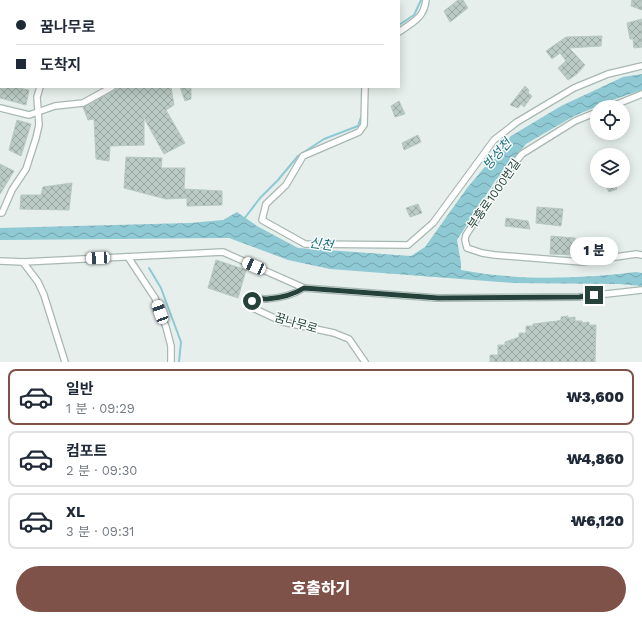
<!DOCTYPE html>
<html lang="ko">
<meta charset="utf-8">
<style>
body{margin:0;font-family:"Work Sans","Noto Sans KR",sans-serif;background:#f2f2f3;color:#1f2937;height:100vh;display:flex;flex-direction:column;font-size:15px;white-space:nowrap}
*{box-sizing:border-box;margin:0}
p{font-size:13px;color:#747a83}
.icon{flex:none;width:22px;height:22px;fill:none;stroke:currentColor;stroke-width:2;stroke-linecap:round;stroke-linejoin:round}
.map{position:relative;height:362px;overflow:hidden}
.drawer{display:flex;flex-direction:column;background:#fff;flex:1}
.drawer>*{flex:none}
.hud{position:absolute;left:0px;top:0px;width:400px;height:88px;box-shadow:0 2px 10px #0003;display:grid;align-content:center;height:88px;padding:0 16px;background:#fff}
.buttons{position:absolute;left:590px;top:100px;display:grid;gap:8px}
.buttons a{display:grid;place-items:center;width:40px;height:40px;border-radius:50%;background:#fff;box-shadow:0 2px 10px #0003;font-size:20px}
.end{position:absolute;width:18px;height:18px;margin:-9px;border:5px solid #24423a;background:#fff;box-shadow:0 0 0 2px #fff}
.from{border-radius:50%}
.bubble{position:absolute;height:28px;border-radius:14px;background:#fff;box-shadow:0 2px 10px #0003;font-size:13px;font-weight:800;line-height:28px;text-align:center}
.car{position:absolute;width:12px;height:24px;margin:-12px -6px;border-radius:5px;box-shadow:0 0 3px 1px #0007;background:linear-gradient(#fff 24%,#345 0 40%,#fff 0 76%,#345 0 86%,#fff 0)}
.hud b{display:flex;align-items:center;gap:14px;height:38px;font-size:15px}
.hud b+b{border-top:1px solid #e0e1e3}
.hud i{width:10px;height:10px;background:#1f2937}
ul{padding:7px 0 0;list-style:none}
li{display:flex;align-items:center;gap:12px;height:56px;margin:0 8px 6px;padding:0 8px;border:2px solid #e0e1e3;border-radius:8px}
li div{flex:1}
li b{display:block;font-size:15px}
li em{font-style:normal;font-weight:800}
li.current{border-color:#7f5249}
li>.icon{width:36px;height:36px;stroke-width:1.5}
.cta{display:flex;gap:8px;margin-top:auto;padding:8px 16px}
.cta a{flex:1;height:46px;border-radius:24px;background:#7f5249;color:#fff;font-size:16px;font-weight:800;line-height:46px;text-align:center}
.map>svg:first-child{display:block}
.water{fill:url(#water-waves)}
.lines{fill:none;stroke-linecap:round;stroke-linejoin:round}
.stream{stroke:#8ec9d4;stroke-width:2}
.building{fill:url(#building-cross-hatch);stroke:#b8c9c2}
.street-casing{stroke:#a8b8b2;stroke-width:8}
.street{stroke:#fff;stroke-width:5.5}
.route{stroke:#24423a;stroke-width:5}
.labels{text-anchor:middle;dominant-baseline:central;stroke-width:3;stroke-linejoin:round;paint-order:stroke}
.street-label{font-size:12px;fill:#24423a;stroke:#f7fbf9}
.water-label{font-size:13px;font-style:italic;fill:#1c6f80;stroke:#f7fbf9}
</style>
<div class="map">
<svg width="642" height="362" viewBox="0 0 642 362">
<defs>
<pattern id="water-waves" width="16" height="10" patternUnits="userSpaceOnUse"><rect width="16" height="10" fill="#8ec9d4"/><path d="M0 5q4-4 8 0t8 0" fill="none" stroke="#74a5ad"/></pattern>
<pattern id="building-cross-hatch" width="8" height="8" patternUnits="userSpaceOnUse"><rect width="8" height="8" fill="#bbcac4"/><path d="M0 0l8 8M0 8l8-8" fill="none" stroke="#98a6a0"/></pattern>
</defs>
<rect width="100%" height="100%" fill="#e6efeb"/>
<path class="water" d="M642,74V90L615,99L574,116L526,144L495,181L457,240L461,263V270C519,281 578,279 636,272L642,273V286L619,284L513,283L330,269L288,260L229,238L0,240V228L190,223L223,220L237,212L257,226L298,248L411,256L425,247L467,188L511,136L561,106L623,77Z"/>
<g class="lines">
<g class="stream">
<path d="M399,25L414,15L421,0"/>
<path d="M244,219L260,198L278,180L298,156L324,139L358,126L362,114"/>
<path d="M149,268L161,288L181,342L179,362"/>
</g>
</g>
<g class="building">
<path d="M458,0H463L468,8L450,22L444,11Z"/>
<path d="M632,0H642V10L631,6Z"/>
<path d="M642,19V47L634,48L633,39H630L627,23Z"/>
<path d="M602,36L601,46L569,48L585,65L577,74L568,80L558,68L566,61L560,53L552,59L546,51L566,37Z"/>
<path d="M525,86L529,90L528,93L532,96L524,107L521,104L518,108L510,105Z"/>
<path d="M0,87H13L29,90L26,105L0,98Z"/>
<path d="M118,87H171L174,105L166,110L185,143L164,154L144,118V145L110,146L109,161L96,159L94,119L88,120L83,107L114,91Z"/>
<path d="M180,87H191V99L185,101Z"/>
<path d="M399,101L405,114L395,117L391,106Z"/>
<path d="M17,120L31,124L21,156L9,150Z"/>
<path d="M418,135L421,142L404,150L402,143Z"/>
<path d="M126,157L162,158L161,168H185L184,189L222,191V205L187,206V198L166,199L124,188Z"/>
<path d="M0,164L14,171L0,194Z"/>
<path d="M603,181H614L617,189L609,192Z"/>
<path d="M72,183L69,210L20,209L21,195H41L43,187Z"/>
<path d="M418,204L422,213L410,217L406,208Z"/>
<path d="M537,207L563,209L561,226L536,223Z"/>
<path d="M506,218L528,221L530,229L505,226Z"/>
<path d="M551,236L575,238L577,255L550,254Z"/>
<path d="M216,260L246,270L238,298L208,288Z"/>
<path d="M568,316V318L575,317V321H582V323L589,322V325H596L595,362H490V355H498V345H505V342L519,337V333H526V326H533V324L557,321L561,320V317Z"/>
</g>
<g class="lines">
<defs>
<g id="street">
<path d="M56,0L57,1"/>
<path d="M269,1V0"/>
<path d="M399,32C413,22 424,18 426,0"/>
<path d="M365,87L364,125L359,132L303,156L286,185L266,204L262,220L305,244L408,245L433,223L494,140L517,122L574,88L608,74L642,66"/>
<path d="M610,107L642,94"/>
<path d="M0,108L29,115L55,106L83,103L112,87"/>
<path d="M597,112L575,121L522,154L509,170L466,235L465,240L467,248L482,253L495,255L582,262L636,254L642,255"/>
<path d="M0,213H2L12,190L26,169L36,138L39,125L37,97L40,87"/>
<path d="M128,257L155,298L166,327L171,346V362"/>
<path d="M0,261L23,262L223,252L304,288L437,298L579,297L642,290"/>
<path d="M23,262L38,282L44,295L65,362"/>
<path d="M304,288C293,295 280,298 267,299C261,299 258,297 252,301L255,309L283,322L334,333L349,339L365,362"/>
</g>
</defs>
<use href="#street" class="street-casing"/>
<use href="#street" class="street"/>
</g>
<g class="lines">
<path class="route" d="M252,301C258,297 261,299 267,299C280,298 293,295 304,288L438,298L579,297L594,295"/>
</g>
<g class="labels">
<g class="street-label">
<text transform="translate(494 194) rotate(-55)">부흥로1000번길</text>
<text transform="translate(296 323) rotate(16)">꿈나무로</text>
</g>
<g class="water-label">
<text transform="translate(497 154) rotate(-49)">방성천</text>
<text transform="translate(321 244) rotate(8)">신천</text>
</g>
</g>
</svg>
<div class="buttons">
<a><svg class="icon" aria-label="locate" viewBox="0 0 24 24"><circle cx="12" cy="12" r="6"/><path d="M12 2v4M12 18v4M2 12h4M18 12h4"/></svg></a>
<a><svg class="icon" aria-label="layers" viewBox="0 0 24 24"><path d="M12 4l9 5-9 5-9-5zM3 14l9 5 9-5"/></svg></a>
</div>
<i class="end from" style="left:252px;top:301px"></i>
<i class="end" style="left:594px;top:295px"></i>
<div class="bubble" style="left:570px;top:237px;width:48px">1 분</div>
<i class="car" style="left:98px;top:258px;rotate:267deg"></i>
<i class="car" style="left:254px;top:266px;rotate:294deg"></i>
<i class="car" style="left:160px;top:312px;rotate:340deg"></i>
<div class="hud">
<b><i class="from"></i>꿈나무로</b>
<b><i></i>도착지</b>
</div>
</div>
<section class="drawer">
<ul>
<li class="current"><svg class="icon" aria-label="car" viewBox="0 0 24 24"><path d="M5 17H2v-5l4-1 3-4h7l3 4 3 1v5h-3M9 17h6M6 11h13"/><circle cx="7" cy="17" r="2"/><circle cx="17" cy="17" r="2"/></svg><div><b>일반</b><p>1 분 · 09:29</p></div><em>₩3,600</em></li>
<li><svg class="icon" aria-label="car" viewBox="0 0 24 24"><path d="M5 17H2v-5l4-1 3-4h7l3 4 3 1v5h-3M9 17h6M6 11h13"/><circle cx="7" cy="17" r="2"/><circle cx="17" cy="17" r="2"/></svg><div><b>컴포트</b><p>2 분 · 09:30</p></div><em>₩4,860</em></li>
<li><svg class="icon" aria-label="car" viewBox="0 0 24 24"><path d="M5 17H2v-5l4-1 3-4h7l3 4 3 1v5h-3M9 17h6M6 11h13"/><circle cx="7" cy="17" r="2"/><circle cx="17" cy="17" r="2"/></svg><div><b>XL</b><p>3 분 · 09:31</p></div><em>₩6,120</em></li>
</ul>
<div class="cta"><a>호출하기</a></div>
</section>
